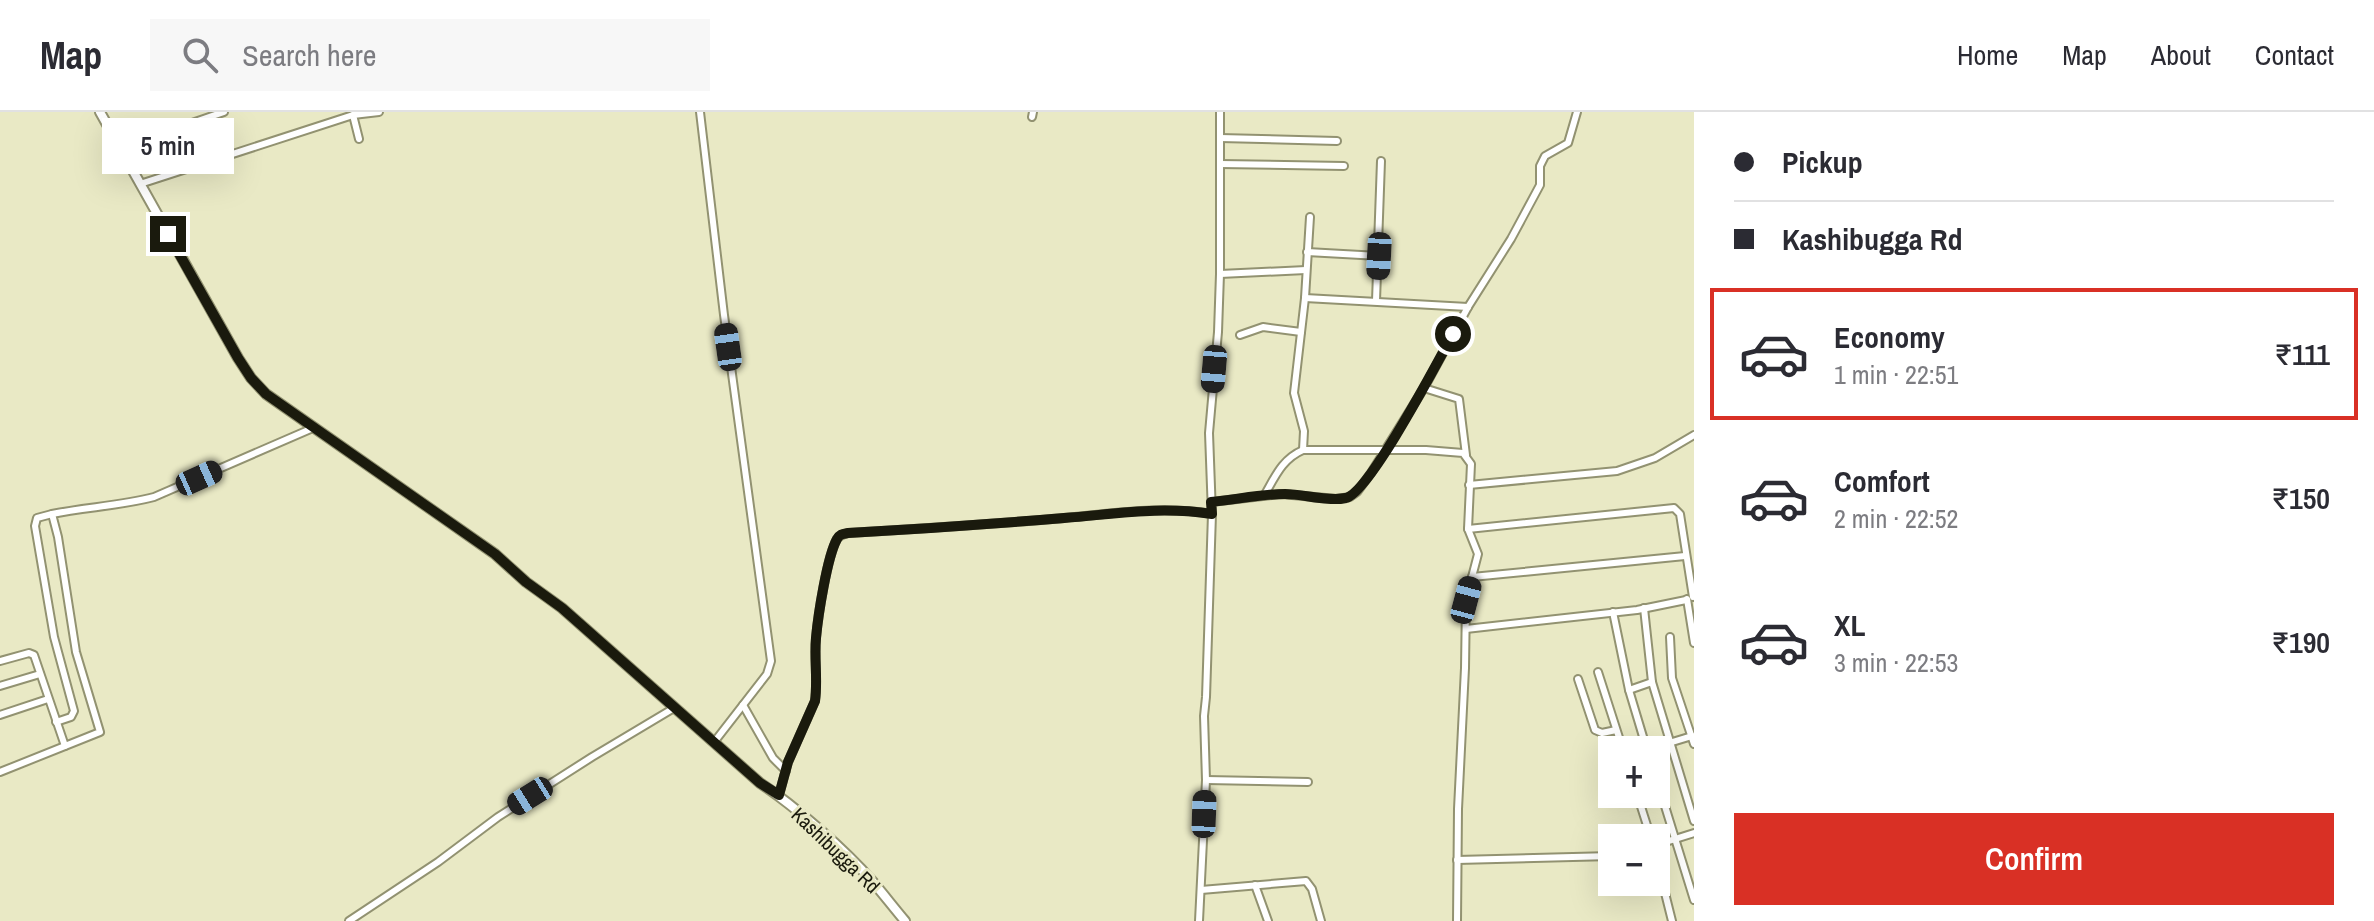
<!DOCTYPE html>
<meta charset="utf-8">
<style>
body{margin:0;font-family:"Archivo Narrow",sans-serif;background:#f7f7f7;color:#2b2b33;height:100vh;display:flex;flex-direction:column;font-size:30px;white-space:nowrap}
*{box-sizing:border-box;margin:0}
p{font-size:26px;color:#7c7c81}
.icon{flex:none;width:44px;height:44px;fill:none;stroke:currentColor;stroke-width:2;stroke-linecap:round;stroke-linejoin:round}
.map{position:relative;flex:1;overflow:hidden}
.drawer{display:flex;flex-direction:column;background:#fff;width:680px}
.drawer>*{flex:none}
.guide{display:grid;align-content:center;height:176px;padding:0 40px;background:#fff}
.fabs{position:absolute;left:1598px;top:624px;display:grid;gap:16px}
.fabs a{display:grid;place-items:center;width:72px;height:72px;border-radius:0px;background:#fff;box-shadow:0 8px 32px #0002;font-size:40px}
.end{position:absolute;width:36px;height:36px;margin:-18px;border:10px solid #1a1a0d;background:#fff;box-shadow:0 0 0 4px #fff}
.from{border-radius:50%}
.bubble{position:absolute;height:56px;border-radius:0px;background:#fff;box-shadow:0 8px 32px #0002;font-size:26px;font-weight:600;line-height:56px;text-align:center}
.car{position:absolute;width:24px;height:48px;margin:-24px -12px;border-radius:10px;box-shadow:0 0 6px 2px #0007;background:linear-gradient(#222 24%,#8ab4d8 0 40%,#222 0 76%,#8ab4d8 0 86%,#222 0)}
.guide b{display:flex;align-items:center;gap:28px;height:76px;font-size:30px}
.guide b+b{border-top:2px solid #e1e1e2}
.guide i{width:20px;height:20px;background:#2b2b33}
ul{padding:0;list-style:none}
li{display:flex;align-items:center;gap:24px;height:132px;margin:0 16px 12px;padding:0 24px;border:4px solid transparent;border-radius:0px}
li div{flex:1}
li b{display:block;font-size:30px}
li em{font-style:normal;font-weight:600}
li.on{border-color:#d93025}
li>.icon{width:72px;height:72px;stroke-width:1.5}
.button{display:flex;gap:16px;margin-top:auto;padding:16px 40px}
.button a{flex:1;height:92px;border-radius:0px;background:#d93025;color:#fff;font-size:32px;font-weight:600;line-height:92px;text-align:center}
header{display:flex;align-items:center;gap:48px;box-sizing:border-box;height:112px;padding:0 40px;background:#fff;border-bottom:2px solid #e1e1e2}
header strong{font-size:38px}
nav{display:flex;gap:44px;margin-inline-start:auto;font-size:28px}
.search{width:560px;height:72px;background:#f7f7f7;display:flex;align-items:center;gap:20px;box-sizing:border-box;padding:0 28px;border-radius:0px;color:#7c7c81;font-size:30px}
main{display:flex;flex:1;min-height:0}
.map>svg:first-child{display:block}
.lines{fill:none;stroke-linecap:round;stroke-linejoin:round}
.minor-casing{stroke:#929271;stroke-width:10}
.secondary-casing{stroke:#929271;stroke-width:12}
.minor{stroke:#fff;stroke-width:6}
.secondary{stroke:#fff;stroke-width:8}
.route{stroke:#1a1a0d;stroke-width:10}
.labels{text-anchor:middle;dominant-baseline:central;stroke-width:6;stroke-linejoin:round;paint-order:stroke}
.street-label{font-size:20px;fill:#1a1a0d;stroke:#e9e9c5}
</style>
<header>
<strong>Map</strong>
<div class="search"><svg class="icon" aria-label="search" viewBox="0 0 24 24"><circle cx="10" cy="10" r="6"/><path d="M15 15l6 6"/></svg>Search here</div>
<nav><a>Home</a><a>Map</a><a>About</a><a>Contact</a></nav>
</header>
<main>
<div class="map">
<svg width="1694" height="809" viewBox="0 0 1694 809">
<rect width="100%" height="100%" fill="#e9e9c5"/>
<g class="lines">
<defs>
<g id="minor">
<path d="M700,0L724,203L771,549L767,562L715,629"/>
<path d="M353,3L359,27"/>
<path d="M1032,5L1033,0"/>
<path d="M1220,26L1337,29"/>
<path d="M119,36L224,0"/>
<path d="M1220,52L1344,54"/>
<path d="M140,72L353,3L379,0"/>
<path d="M1307,140L1379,144"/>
<path d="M1220,162L1306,158"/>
<path d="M1305,186L1468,195"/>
<path d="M1376,189L1381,49"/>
<path d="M1240,223L1263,215L1301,220"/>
<path d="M1424,276L1459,287L1466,343"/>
<path d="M1303,338L1304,319L1294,281L1305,186L1310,105"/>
<path d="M1469,373L1617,359L1655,346L1694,323"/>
<path d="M1264,384C1275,365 1282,347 1303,338H1426L1463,341L1471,352L1468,417L1478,442L1466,488L1465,556L1458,697L1457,809"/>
<path d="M1211,390L1281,382L1337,387L1350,385L1357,380L1371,361L1424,276L1468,195L1511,127L1540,73V54L1545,44L1568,31L1577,0"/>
<path d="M52,402L37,406L35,414L54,525L74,599L71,605L56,610"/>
<path d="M1468,417L1674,396L1680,402L1693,485"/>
<path d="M1472,465L1685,444"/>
<path d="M1687,487L1694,531"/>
<path d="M1644,496L1652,570L1694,709"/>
<path d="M1613,500L1629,578L1647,638"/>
<path d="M1466,517L1637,498L1686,488"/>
<path d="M1670,525L1672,566L1694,632"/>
<path d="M0,549L29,541L34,543L65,634"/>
<path d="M1598,560L1623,638"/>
<path d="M1578,567L1595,618L1602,621L1616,618"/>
<path d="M0,574L40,562"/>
<path d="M1629,578L1652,570"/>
<path d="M743,593L773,646L786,659"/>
<path d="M0,603L48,587"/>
<path d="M1646,638L1692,624"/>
<path d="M0,660L100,620L76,540L58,425L52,402C86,395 120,394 154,385L313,316"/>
<path d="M1656,665L1694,788"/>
<path d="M1206,668L1308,670"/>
<path d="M1637,682L1651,726"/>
<path d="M779,683L788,650L815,589C818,568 814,547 816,526C818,504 827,445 837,427C841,422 842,423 848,421C916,417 984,413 1052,407C1107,403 1156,393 1212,402"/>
<path d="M1656,733L1694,721"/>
<path d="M1656,745L1672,809"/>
<path d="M1457,748L1612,744"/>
<path d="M1255,773L1268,809"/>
<path d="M1201,778L1306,769L1312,777L1321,809"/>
<path d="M349,809L438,750L498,705L592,645L674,596"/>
<path d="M1199,809L1206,668L1204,604L1206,585L1212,402L1209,321L1218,220L1220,162V0"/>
</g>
<path id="secondary" d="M100,0L238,246L251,266L266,282L495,442L526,470L562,496L760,671C795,694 845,738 873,770C884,783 894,796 905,809"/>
</defs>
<use href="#minor" class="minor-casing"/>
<use href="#secondary" class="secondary-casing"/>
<use href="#minor" class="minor"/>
<use href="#secondary" class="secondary"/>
</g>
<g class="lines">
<path class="route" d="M168,122L238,246L251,266L266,282L495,442L526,470L562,496L760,671L779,683L788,650L815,589C818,568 814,547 816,526C818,504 827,445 837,427C840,422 842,422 848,421C920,417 992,412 1064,406C1117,402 1159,394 1212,402L1211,390C1235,388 1260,382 1285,382C1304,382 1327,390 1346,386C1370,380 1438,249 1453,222"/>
</g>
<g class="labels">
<g class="street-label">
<text transform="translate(836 738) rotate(44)">Kashibugga Rd</text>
</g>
</g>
</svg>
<div class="fabs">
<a>+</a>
<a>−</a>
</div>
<i class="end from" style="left:1453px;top:222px"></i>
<i class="end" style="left:168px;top:122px"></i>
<div class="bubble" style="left:102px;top:6px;width:132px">5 min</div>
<i class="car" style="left:1379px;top:144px;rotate:183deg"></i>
<i class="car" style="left:728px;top:235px;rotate:352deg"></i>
<i class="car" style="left:1214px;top:257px;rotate:185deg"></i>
<i class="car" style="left:199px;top:366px;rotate:66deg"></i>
<i class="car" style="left:1466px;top:488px;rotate:15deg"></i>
<i class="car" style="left:530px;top:684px;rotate:238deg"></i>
<i class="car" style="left:1204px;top:702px;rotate:2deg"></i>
</div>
<section class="drawer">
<div class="guide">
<b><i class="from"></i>Pickup</b>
<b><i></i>Kashibugga Rd</b>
</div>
<ul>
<li class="on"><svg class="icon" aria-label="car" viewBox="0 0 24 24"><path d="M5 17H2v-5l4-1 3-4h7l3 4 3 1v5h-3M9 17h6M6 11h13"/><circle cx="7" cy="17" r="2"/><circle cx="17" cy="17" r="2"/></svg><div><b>Economy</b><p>1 min · 22:51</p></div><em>₹111</em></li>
<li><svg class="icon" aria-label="car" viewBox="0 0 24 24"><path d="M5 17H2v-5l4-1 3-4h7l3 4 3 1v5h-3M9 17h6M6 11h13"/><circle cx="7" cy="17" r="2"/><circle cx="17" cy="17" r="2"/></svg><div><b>Comfort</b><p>2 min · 22:52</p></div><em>₹150</em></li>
<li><svg class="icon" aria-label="car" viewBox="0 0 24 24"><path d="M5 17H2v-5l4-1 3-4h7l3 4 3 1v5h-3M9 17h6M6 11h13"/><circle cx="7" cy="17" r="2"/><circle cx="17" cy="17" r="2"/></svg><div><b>XL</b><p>3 min · 22:53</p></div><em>₹190</em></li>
</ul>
<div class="button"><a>Confirm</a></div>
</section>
</main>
